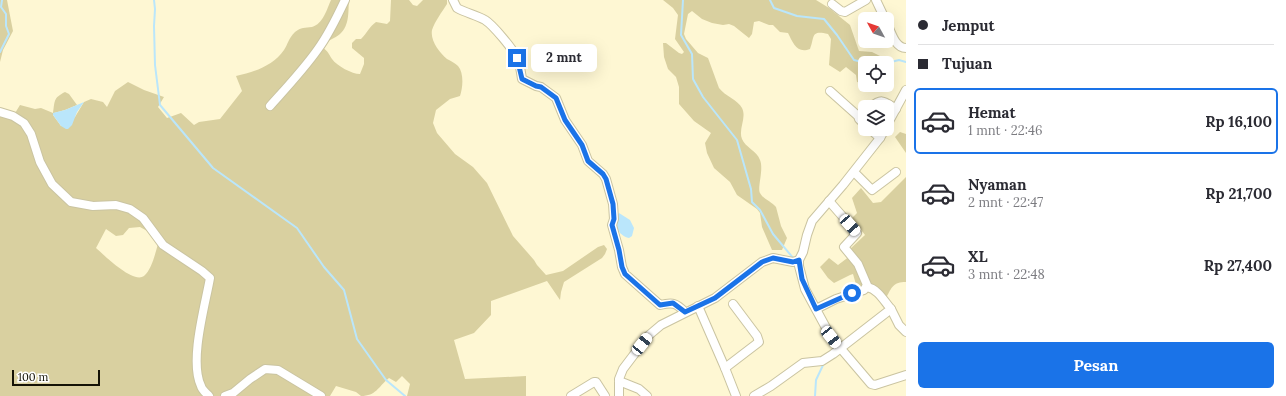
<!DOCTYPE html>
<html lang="id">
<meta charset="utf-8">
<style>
body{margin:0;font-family:Lora,serif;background:#f7f7f7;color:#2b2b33;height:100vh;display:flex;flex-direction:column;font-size:15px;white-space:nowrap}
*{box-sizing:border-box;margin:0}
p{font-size:13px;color:#7c7c81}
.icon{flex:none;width:22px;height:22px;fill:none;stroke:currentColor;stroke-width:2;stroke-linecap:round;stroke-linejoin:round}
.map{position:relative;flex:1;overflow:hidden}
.sheet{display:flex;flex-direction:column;background:#fff;width:380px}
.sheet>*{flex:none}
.banner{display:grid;align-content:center;height:88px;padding:0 12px;background:#fff}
.needle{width:26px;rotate:310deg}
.tools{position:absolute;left:858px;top:12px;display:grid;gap:8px}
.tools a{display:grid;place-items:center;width:36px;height:36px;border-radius:6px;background:#fff;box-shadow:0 4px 16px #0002;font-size:20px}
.scale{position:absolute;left:12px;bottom:10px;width:88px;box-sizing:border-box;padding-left:4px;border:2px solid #151306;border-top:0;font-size:11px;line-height:14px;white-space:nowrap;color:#151306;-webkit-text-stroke:3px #fff;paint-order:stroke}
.end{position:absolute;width:18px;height:18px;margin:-9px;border:5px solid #1a73e8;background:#fff;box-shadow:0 0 0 2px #fff}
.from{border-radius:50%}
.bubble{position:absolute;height:28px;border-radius:6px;background:#fff;box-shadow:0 4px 16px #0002;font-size:13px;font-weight:700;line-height:28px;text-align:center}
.car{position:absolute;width:12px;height:24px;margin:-12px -6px;border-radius:5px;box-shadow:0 0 3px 1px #0007;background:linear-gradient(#fff 24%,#345 0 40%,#fff 0 76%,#345 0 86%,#fff 0)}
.banner b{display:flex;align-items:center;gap:14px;height:38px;font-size:15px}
.banner b+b{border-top:1px solid #e1e1e2}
.banner i{width:10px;height:10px;background:#2b2b33}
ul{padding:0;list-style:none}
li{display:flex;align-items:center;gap:12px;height:66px;margin:0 8px 6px;padding:0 4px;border:2px solid transparent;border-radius:6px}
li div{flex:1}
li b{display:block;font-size:15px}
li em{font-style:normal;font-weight:700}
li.on{border-color:#1a73e8}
li>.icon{width:36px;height:36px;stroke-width:1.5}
.primary-button{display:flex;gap:8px;margin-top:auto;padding:8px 12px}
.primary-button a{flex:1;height:46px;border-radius:6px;background:#1a73e8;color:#fff;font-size:16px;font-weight:700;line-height:46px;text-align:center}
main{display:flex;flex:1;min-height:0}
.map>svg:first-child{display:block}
.green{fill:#d9d0a0;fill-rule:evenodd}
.water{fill:#bae6fb}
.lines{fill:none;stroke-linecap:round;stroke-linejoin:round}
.stream{stroke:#bae6fb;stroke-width:2}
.minor-casing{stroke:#cac4a1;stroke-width:10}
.minor{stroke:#fff;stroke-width:8}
.route{stroke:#1a73e8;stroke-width:5}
</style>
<main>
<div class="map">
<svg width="906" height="396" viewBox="0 0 906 396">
<rect width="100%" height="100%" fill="#fef7d3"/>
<g class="green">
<path d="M0,0H7L13,31L3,50L0,62Z"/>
<path d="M331,0H349C348,11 350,25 340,34C334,39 327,40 322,47C329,52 328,53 332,59C337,66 352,74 360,74L364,64V58L352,48V43L356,39H361C367,33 370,26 376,22L387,24L390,21L391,0H409L413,5L417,6L423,0H447V4C442,12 435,21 432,30C430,41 440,53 447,59C451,61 455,63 458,66C464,73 463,87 460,96L450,99L436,110L433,123L437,133L455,154L473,167L487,183L513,236L534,260L537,265L546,275L563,271L598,247L604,245L607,249L605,254L602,258L564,282L561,292L560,300L547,281L491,301V315L474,333L454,340L465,379L526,376V396H407L410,384L402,376L396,382L389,378C378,387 376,396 361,396L356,392L336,386L330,396H0V113L12,118L20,105L35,109L41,108L53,113C55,101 53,98 65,92L69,94L77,105L65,110L54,113L53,115L61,126L75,117L84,102L91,99L103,102L107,107L115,91L128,82L144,90L164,97L158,107L167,118L181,113L194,125L199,122L220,119L242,91L236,76C254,72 273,66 284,50C288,44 288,39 295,32C301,27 305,28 312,27C323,24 327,9 331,0ZM140,227L149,232L158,244C155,254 152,269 144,276C133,284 104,255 96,248L106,229L116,236L123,235L129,228Z"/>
<path d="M663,0H816L829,8L850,25L859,51L872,52L882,57L883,63H865V84L857,82L856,75L846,67L840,72L829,65L831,39L828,34C810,30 815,37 810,49C797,54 793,43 788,33L780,32L773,25H769L759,21L754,22L752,34L749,38L734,26L729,24L723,25L712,23L702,19L692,11L688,14L684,34L686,39L698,53L708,58L719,88C725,96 738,100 742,108C747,118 738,129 742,139C745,147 757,151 760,160C764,169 757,188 760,193C763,199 772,202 776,207L781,226L787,238L782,250H772L762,227L760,213L757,209L737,195L730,182L714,168L707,153L705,143L711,133L694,121L679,104V87L676,77L668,69L664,57L663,43H666L679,53L682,54L684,52L675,39L678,15L673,8Z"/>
<path d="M900,132L906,134V153L895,137Z"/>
<path d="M906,177V282C893,282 892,287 886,298L869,282L857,288L853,274L850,275L834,283L828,278L820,267L829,258L838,265L850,256L849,250L865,235L852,218L857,213L852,198L861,188L873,203L881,202Z"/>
</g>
<g class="water">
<path d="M84,102L77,112L72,125L68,129H66L61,126L53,115V113L65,110Z"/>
<path d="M619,213L630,220L634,228L632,236L629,238C618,236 612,222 619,213Z"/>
</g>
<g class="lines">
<g class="stream">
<path d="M154,0L155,9L154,26L155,65L160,105L213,168L297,228L324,267L344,290L357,339L386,380L405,396"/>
<path d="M683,0L681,35L692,54L693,79L703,97L737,140L751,189L752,202L760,210L773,234L794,259"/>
<path d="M770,0L774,8L797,16L824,19L837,35L854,60L866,63"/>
<path d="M0,52L9,34L6,26V14L1,7L2,0"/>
<path d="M887,63L899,60L906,62"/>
<path d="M815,396L816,380L824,363"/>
</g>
<defs>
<g id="minor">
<path d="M453,0L457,8C466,13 476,15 485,20C493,25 513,49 517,58C520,64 521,72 522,79L536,86L541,87L556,98L565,120L582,145L588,161L603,174L606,179L613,204L614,219L612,225L619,250L622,267L625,274L660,305C673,302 676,303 685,312"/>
<path d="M876,0L885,19"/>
<path d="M832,4L841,11L845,12L866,0"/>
<path d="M887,23C891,32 895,48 906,48"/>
<path d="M830,91L858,116L859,119L865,125"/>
<path d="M270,106C287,87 304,69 318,49C329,34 337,17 345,0"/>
<path d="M871,107C882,97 885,102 896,109"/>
<path d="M0,112L13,116L24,123L31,134L40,162L52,184L71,202L93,206L116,205L130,209L143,218L163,245L202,271L210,278C205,306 189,361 201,386C202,390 206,393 209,396"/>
<path d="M887,125L906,90"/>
<path d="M870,129L880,138"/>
<path d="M885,129L880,138L843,185L812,221L807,235L803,252L799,260V266L805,289L831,337L871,384L875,385L906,375"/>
<path d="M854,172L872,190L896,172"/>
<path d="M698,306L725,368L736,396"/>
<path d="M816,309L836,299L864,290L867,285L858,264L844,247L857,233L829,201"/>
<path d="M891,309L899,325L906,332"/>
<path d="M725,368L759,342L757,336L733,304"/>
<path d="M619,381L639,389L647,396"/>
<path d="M225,396L233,393L250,379L265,369L278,370L321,396"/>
<path d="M571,396L594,382H596L605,396"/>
<path d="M619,396V379L623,369L648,336L661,325L715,298L762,262L773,258L793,262L799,260"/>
<path d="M754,396L771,386L803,363L822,361L833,354L891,309C884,301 878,289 867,287"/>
</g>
</defs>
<use href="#minor" class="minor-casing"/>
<use href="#minor" class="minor"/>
</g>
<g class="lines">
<path class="route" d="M517,58L522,79L536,86L541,87L556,98L565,120L582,145L588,161L603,174L606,179L613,204L614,219L612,225L619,250L622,267L625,274L660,305L673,303L685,312L715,298L762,262L773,258L793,262L799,260L802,279L816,309L852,293"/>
</g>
</svg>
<div class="tools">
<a><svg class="needle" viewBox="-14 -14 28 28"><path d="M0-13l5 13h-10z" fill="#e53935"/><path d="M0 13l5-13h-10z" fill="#7c7c81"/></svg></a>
<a><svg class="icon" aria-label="locate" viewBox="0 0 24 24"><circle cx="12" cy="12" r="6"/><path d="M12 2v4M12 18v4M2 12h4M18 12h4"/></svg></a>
<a><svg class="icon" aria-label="layers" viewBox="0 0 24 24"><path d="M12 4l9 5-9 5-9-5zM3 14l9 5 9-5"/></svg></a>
</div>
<div class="scale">100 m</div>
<i class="end from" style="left:852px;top:293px"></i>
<i class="end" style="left:517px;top:58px"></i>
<div class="bubble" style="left:531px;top:44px;width:66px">2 mnt</div>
<i class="car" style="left:850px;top:225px;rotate:138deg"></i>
<i class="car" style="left:831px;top:337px;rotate:142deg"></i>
<i class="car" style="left:642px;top:344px;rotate:39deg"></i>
</div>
<section class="sheet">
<div class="banner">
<b><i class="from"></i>Jemput</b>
<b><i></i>Tujuan</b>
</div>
<ul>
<li class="on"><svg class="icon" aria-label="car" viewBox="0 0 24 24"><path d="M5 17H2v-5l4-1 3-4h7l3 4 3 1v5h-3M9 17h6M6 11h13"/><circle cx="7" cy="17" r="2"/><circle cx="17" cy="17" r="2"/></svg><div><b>Hemat</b><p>1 mnt · 22:46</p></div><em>Rp 16,100</em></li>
<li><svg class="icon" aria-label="car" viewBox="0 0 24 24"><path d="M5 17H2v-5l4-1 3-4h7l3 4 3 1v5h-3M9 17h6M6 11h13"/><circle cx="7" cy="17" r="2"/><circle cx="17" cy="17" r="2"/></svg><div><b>Nyaman</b><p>2 mnt · 22:47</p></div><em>Rp 21,700</em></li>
<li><svg class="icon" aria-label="car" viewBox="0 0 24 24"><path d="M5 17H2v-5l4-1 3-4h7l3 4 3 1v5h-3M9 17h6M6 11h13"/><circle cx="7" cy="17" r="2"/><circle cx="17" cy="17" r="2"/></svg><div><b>XL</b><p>3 mnt · 22:48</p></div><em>Rp 27,400</em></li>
</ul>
<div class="primary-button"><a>Pesan</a></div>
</section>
</main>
